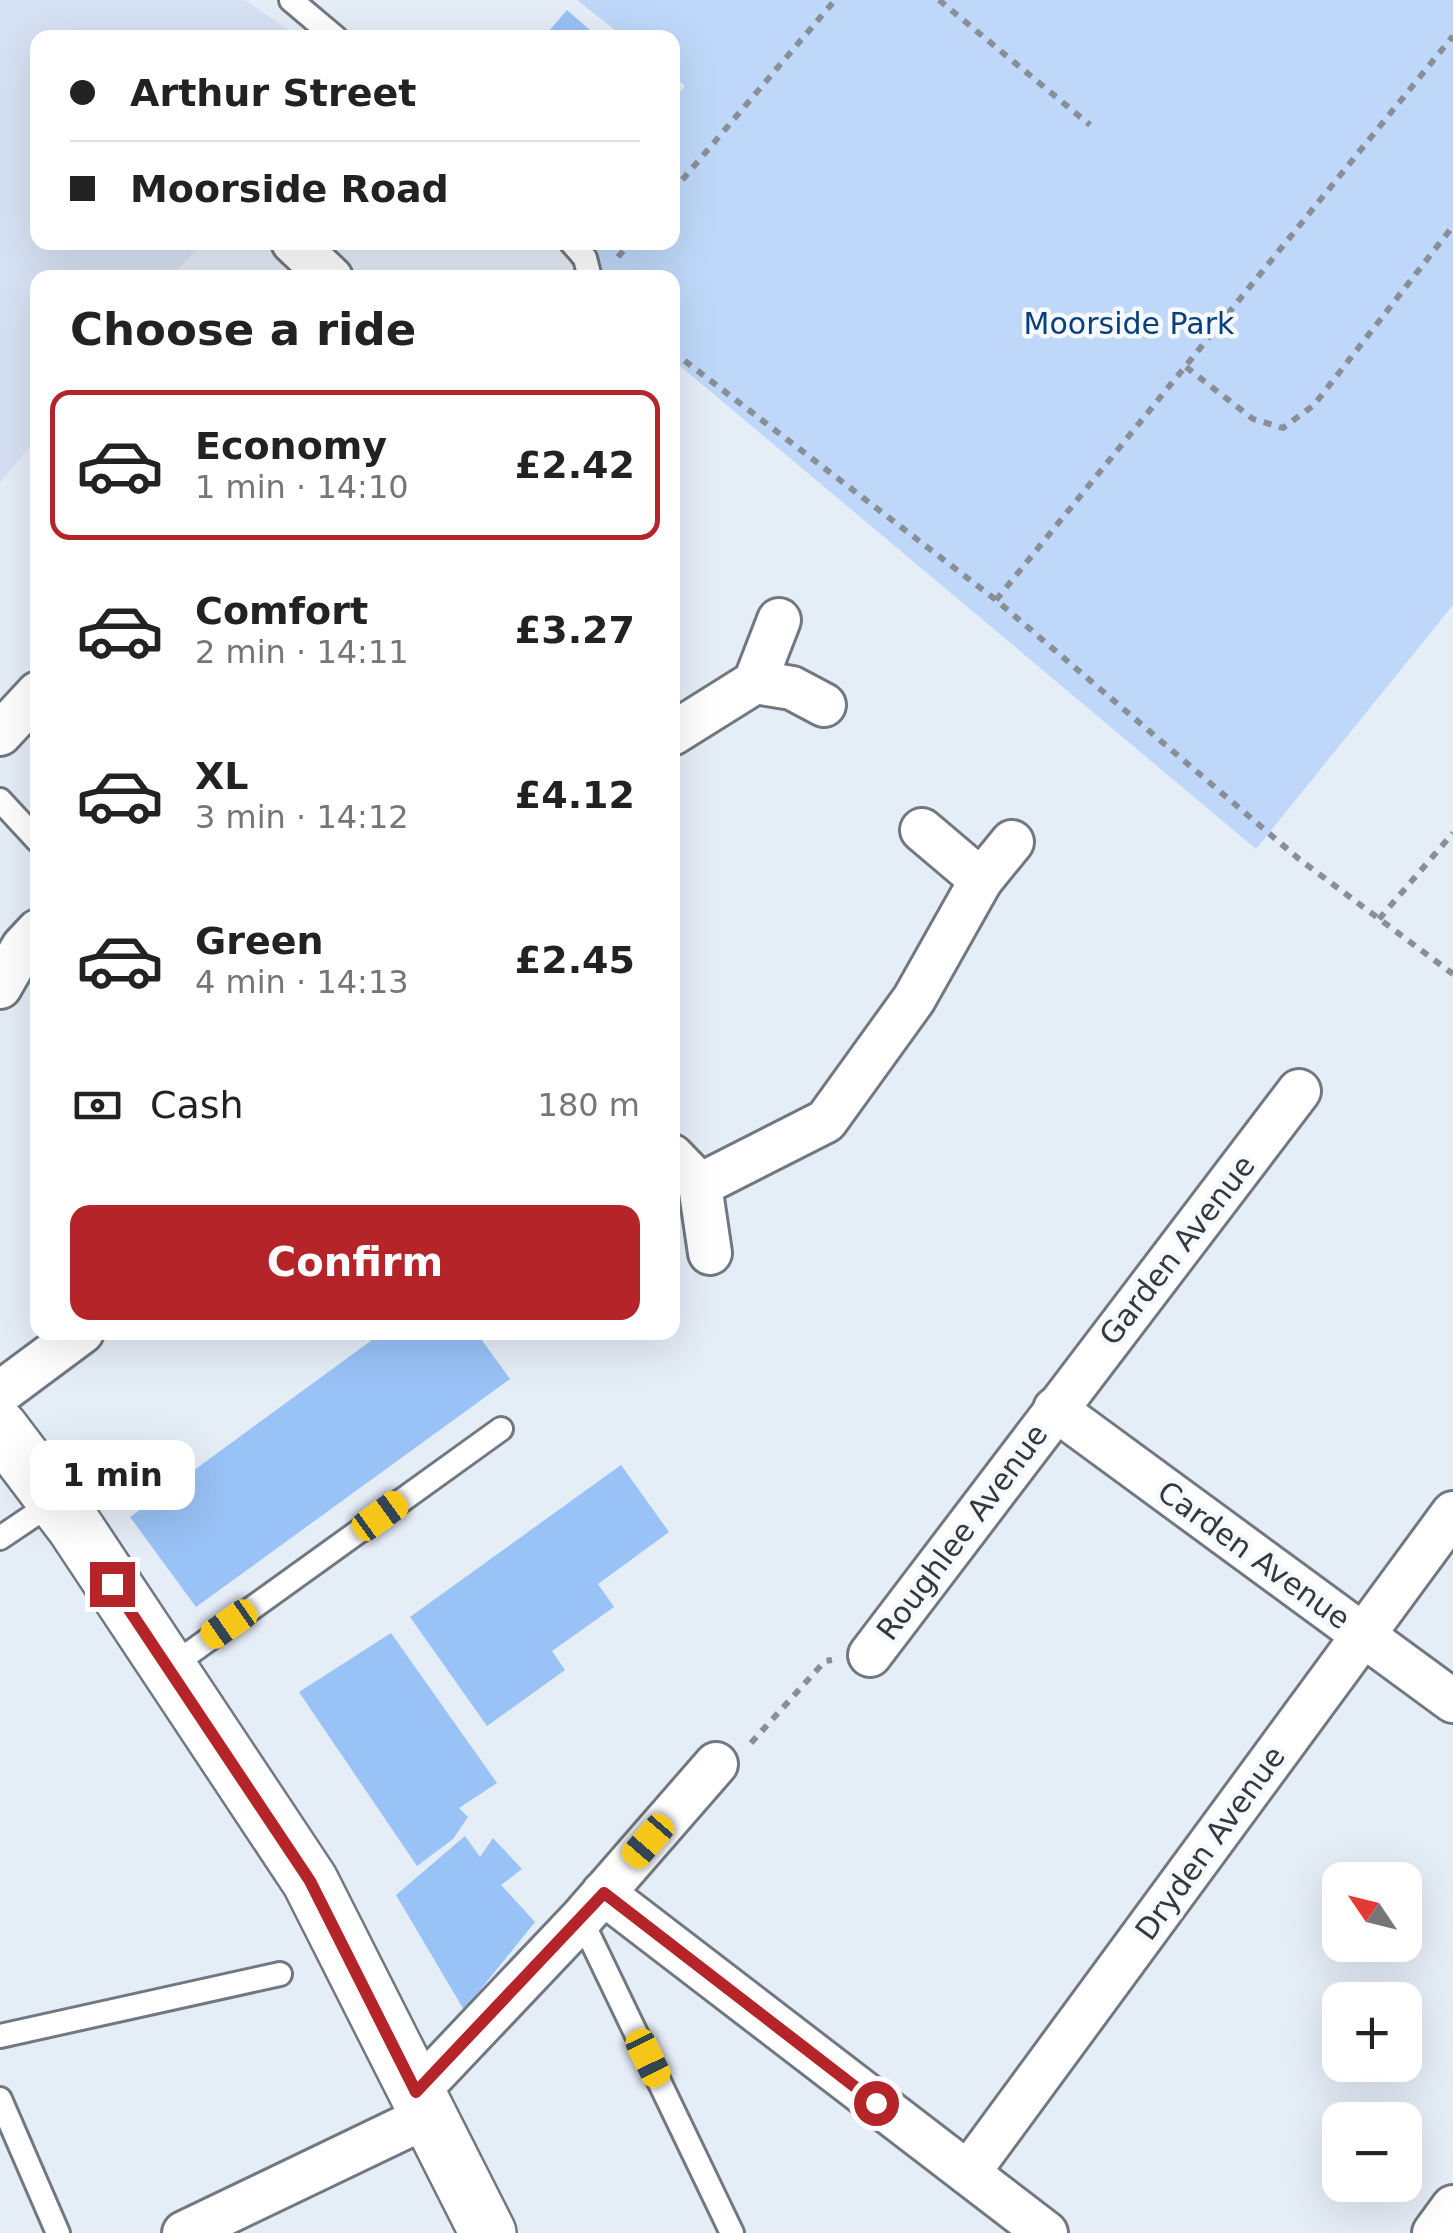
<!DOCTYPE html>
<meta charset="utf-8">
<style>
body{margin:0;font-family:"DejaVu Sans",sans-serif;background:#f6f6f6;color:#222;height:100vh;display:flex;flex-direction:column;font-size:38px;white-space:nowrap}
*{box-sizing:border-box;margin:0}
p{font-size:32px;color:#767676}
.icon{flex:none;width:55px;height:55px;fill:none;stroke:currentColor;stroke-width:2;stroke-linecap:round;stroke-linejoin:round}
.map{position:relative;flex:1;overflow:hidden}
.side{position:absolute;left:30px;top:270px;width:650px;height:1070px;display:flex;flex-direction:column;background:#fff;border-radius:20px;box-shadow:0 10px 40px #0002}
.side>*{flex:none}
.banner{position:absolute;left:30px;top:30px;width:650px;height:220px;border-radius:20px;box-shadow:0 10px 40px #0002;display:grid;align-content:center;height:220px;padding:0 40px;background:#fff}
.needle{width:65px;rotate:305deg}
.controls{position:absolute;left:1322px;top:1862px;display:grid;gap:20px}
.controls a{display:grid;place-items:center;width:100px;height:100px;border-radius:20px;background:#fff;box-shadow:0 10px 40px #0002;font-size:50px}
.end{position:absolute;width:45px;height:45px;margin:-22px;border:12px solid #b42429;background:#fff;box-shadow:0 0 0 5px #fff}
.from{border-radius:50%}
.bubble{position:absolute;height:70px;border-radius:20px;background:#fff;box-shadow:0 10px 40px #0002;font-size:32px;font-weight:600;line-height:70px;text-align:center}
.car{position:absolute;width:30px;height:60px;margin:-30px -15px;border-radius:12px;box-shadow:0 0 8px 2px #0007;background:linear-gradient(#f5c518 24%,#345 0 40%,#f5c518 0 76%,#345 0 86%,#f5c518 0)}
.banner b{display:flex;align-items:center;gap:35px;height:95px;font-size:38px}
.banner b+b{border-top:2px solid #e0e0e0}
.banner i{width:25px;height:25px;background:#222}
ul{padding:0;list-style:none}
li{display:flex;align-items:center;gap:30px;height:150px;margin:0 20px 15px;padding:0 20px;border:5px solid transparent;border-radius:20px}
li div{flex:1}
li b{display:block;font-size:38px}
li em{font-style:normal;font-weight:600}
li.on{border-color:#b42429}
li>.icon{width:90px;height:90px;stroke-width:1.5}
h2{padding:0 40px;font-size:45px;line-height:120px}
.pay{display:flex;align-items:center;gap:25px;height:110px;padding:0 40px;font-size:38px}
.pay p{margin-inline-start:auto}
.action{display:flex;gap:20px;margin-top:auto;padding:20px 40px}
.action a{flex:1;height:115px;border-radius:20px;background:#b42429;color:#fff;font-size:40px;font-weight:600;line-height:115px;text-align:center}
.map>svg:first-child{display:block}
.built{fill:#d6e2f3}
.green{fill:#bfd8f9}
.building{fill:#99c2f6}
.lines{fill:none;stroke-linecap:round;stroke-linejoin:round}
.lane-casing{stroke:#717881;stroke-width:28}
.street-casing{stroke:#717881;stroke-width:48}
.secondary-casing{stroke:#717881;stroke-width:60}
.path{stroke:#898f96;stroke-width:6;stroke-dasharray:8 8;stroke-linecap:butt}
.lane{stroke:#fff;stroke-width:22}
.street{stroke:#fff;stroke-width:42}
.secondary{stroke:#fff;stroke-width:55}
.route{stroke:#b42429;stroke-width:12}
.labels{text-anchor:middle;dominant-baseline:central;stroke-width:9;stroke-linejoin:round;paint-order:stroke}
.park-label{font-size:30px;fill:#07407d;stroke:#f6f9fd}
.street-label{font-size:30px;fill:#35383c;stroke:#f6f9fd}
</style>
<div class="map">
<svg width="1453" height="2233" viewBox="0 0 1453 2233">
<rect width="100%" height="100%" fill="#e5edf7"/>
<path class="built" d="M0,0H245L299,37L38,38V242L201,243L172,277L38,278L37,438L0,483Z"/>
<path class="green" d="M577,0H1453V605L1256,849L673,360L672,278L605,277L578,243L672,242L673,101L685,86L673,75L672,38L624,37Z"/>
<g class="building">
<path d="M567,10L599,38H543Z"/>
<path d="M383,1332H476L510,1379L196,1607L130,1517Z"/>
<path d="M621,1465L669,1532L598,1584L614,1607L552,1651L565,1670L487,1726L410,1617Z"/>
<path d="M391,1633L497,1783L459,1808L468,1817L453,1839L417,1866L299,1692Z"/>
<path d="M465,1836L480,1857L493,1838L522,1869L501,1885L535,1922L464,2010L396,1895Z"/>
</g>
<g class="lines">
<defs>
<g id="lane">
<path d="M291,0L336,38"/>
<path d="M571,242L585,258L590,278"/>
<path d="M0,800L38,841"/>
<path d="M0,1538L55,1501"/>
<path d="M169,1668L501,1429"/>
<path d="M581,1919L732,2233"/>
<path d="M0,2036L280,1974"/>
<path d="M0,2099L58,2233"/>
</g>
<g id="street">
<path d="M293,242L331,278"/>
<path d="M755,682L792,688L824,705"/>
<path d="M0,734L38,693"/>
<path d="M672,734L755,682L779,620"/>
<path d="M981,880L1012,842"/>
<path d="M0,987L23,947L38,931"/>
<path d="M672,1156L700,1185L710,1253"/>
<path d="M700,1185L826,1121L914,999L981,880L922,830"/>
<path d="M0,1393L82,1332"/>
<path d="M1055,1409L1453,1701"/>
<path d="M870,1655L1299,1091"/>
<path d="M603,1893L1046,2233"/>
<path d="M417,2092L581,1919L716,1764"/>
<path d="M968,2173L1453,1513"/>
<path d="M184,2233L430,2115"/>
<path d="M1434,2233L1453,2207"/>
</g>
<path id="secondary" d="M0,1428L75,1527L310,1881L488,2233"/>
</defs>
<use href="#lane" class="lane-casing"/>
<use href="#street" class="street-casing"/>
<use href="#secondary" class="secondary-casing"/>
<g class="path">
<path d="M939,0L1090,125"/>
<path d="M672,192L835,0"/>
<path d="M618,257L630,242"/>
<path d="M672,351L996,600L1299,859L1453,974"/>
<path d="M1186,367L1253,419L1283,428L1314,405L1453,226"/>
<path d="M996,600L1453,36"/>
<path d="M1379,919L1453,833"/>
<path d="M751,1743L825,1661L832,1660"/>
</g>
<use href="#lane" class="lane"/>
<use href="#street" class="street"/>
<use href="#secondary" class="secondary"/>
</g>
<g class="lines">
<path class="route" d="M112,1584L310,1881L416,2092L604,1893L876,2103"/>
</g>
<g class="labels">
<g class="park-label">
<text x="1129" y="323">Moorside Park</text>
</g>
<g class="street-label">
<text transform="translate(1177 1250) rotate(-52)">Garden Avenue</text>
<text transform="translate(962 1532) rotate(-53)">Roughlee Avenue</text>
<text transform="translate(1254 1555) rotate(36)">Carden Avenue</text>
<text transform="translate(1210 1843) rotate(-54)">Dryden Avenue</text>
</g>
</g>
</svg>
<div class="controls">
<a><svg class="needle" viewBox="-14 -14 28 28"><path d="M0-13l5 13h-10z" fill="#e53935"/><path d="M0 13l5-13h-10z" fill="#767676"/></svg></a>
<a>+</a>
<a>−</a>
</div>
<i class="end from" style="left:876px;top:2103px"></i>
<i class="end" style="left:112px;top:1584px"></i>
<div class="bubble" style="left:30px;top:1440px;width:165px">1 min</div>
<i class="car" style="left:380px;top:1516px;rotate:54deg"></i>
<i class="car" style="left:229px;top:1624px;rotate:235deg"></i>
<i class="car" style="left:648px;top:1841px;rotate:221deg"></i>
<i class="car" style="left:648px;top:2058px;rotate:154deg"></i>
<div class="banner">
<b><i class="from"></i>Arthur Street</b>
<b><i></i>Moorside Road</b>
</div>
<section class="side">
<h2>Choose a ride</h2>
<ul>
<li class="on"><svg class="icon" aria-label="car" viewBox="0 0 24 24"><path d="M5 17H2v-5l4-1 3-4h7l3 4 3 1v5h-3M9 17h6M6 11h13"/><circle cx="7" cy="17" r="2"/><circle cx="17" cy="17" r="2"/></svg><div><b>Economy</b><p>1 min · 14:10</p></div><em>£2.42</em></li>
<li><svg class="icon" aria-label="car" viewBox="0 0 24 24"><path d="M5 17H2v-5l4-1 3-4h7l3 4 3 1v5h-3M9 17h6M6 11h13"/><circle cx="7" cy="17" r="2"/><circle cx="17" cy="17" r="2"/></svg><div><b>Comfort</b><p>2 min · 14:11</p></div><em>£3.27</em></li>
<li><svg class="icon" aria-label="car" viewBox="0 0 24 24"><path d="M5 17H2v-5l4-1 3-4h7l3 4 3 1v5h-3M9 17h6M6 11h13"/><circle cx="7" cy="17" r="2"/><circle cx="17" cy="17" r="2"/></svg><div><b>XL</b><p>3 min · 14:12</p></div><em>£4.12</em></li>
<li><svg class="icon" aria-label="car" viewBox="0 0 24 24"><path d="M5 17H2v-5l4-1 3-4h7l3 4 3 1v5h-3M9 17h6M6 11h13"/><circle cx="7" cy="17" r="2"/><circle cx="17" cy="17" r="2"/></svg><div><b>Green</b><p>4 min · 14:13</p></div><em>£2.45</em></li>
</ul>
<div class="pay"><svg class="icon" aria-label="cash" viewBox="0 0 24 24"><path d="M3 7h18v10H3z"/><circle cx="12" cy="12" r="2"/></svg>Cash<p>180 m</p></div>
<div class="action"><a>Confirm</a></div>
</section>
</div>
